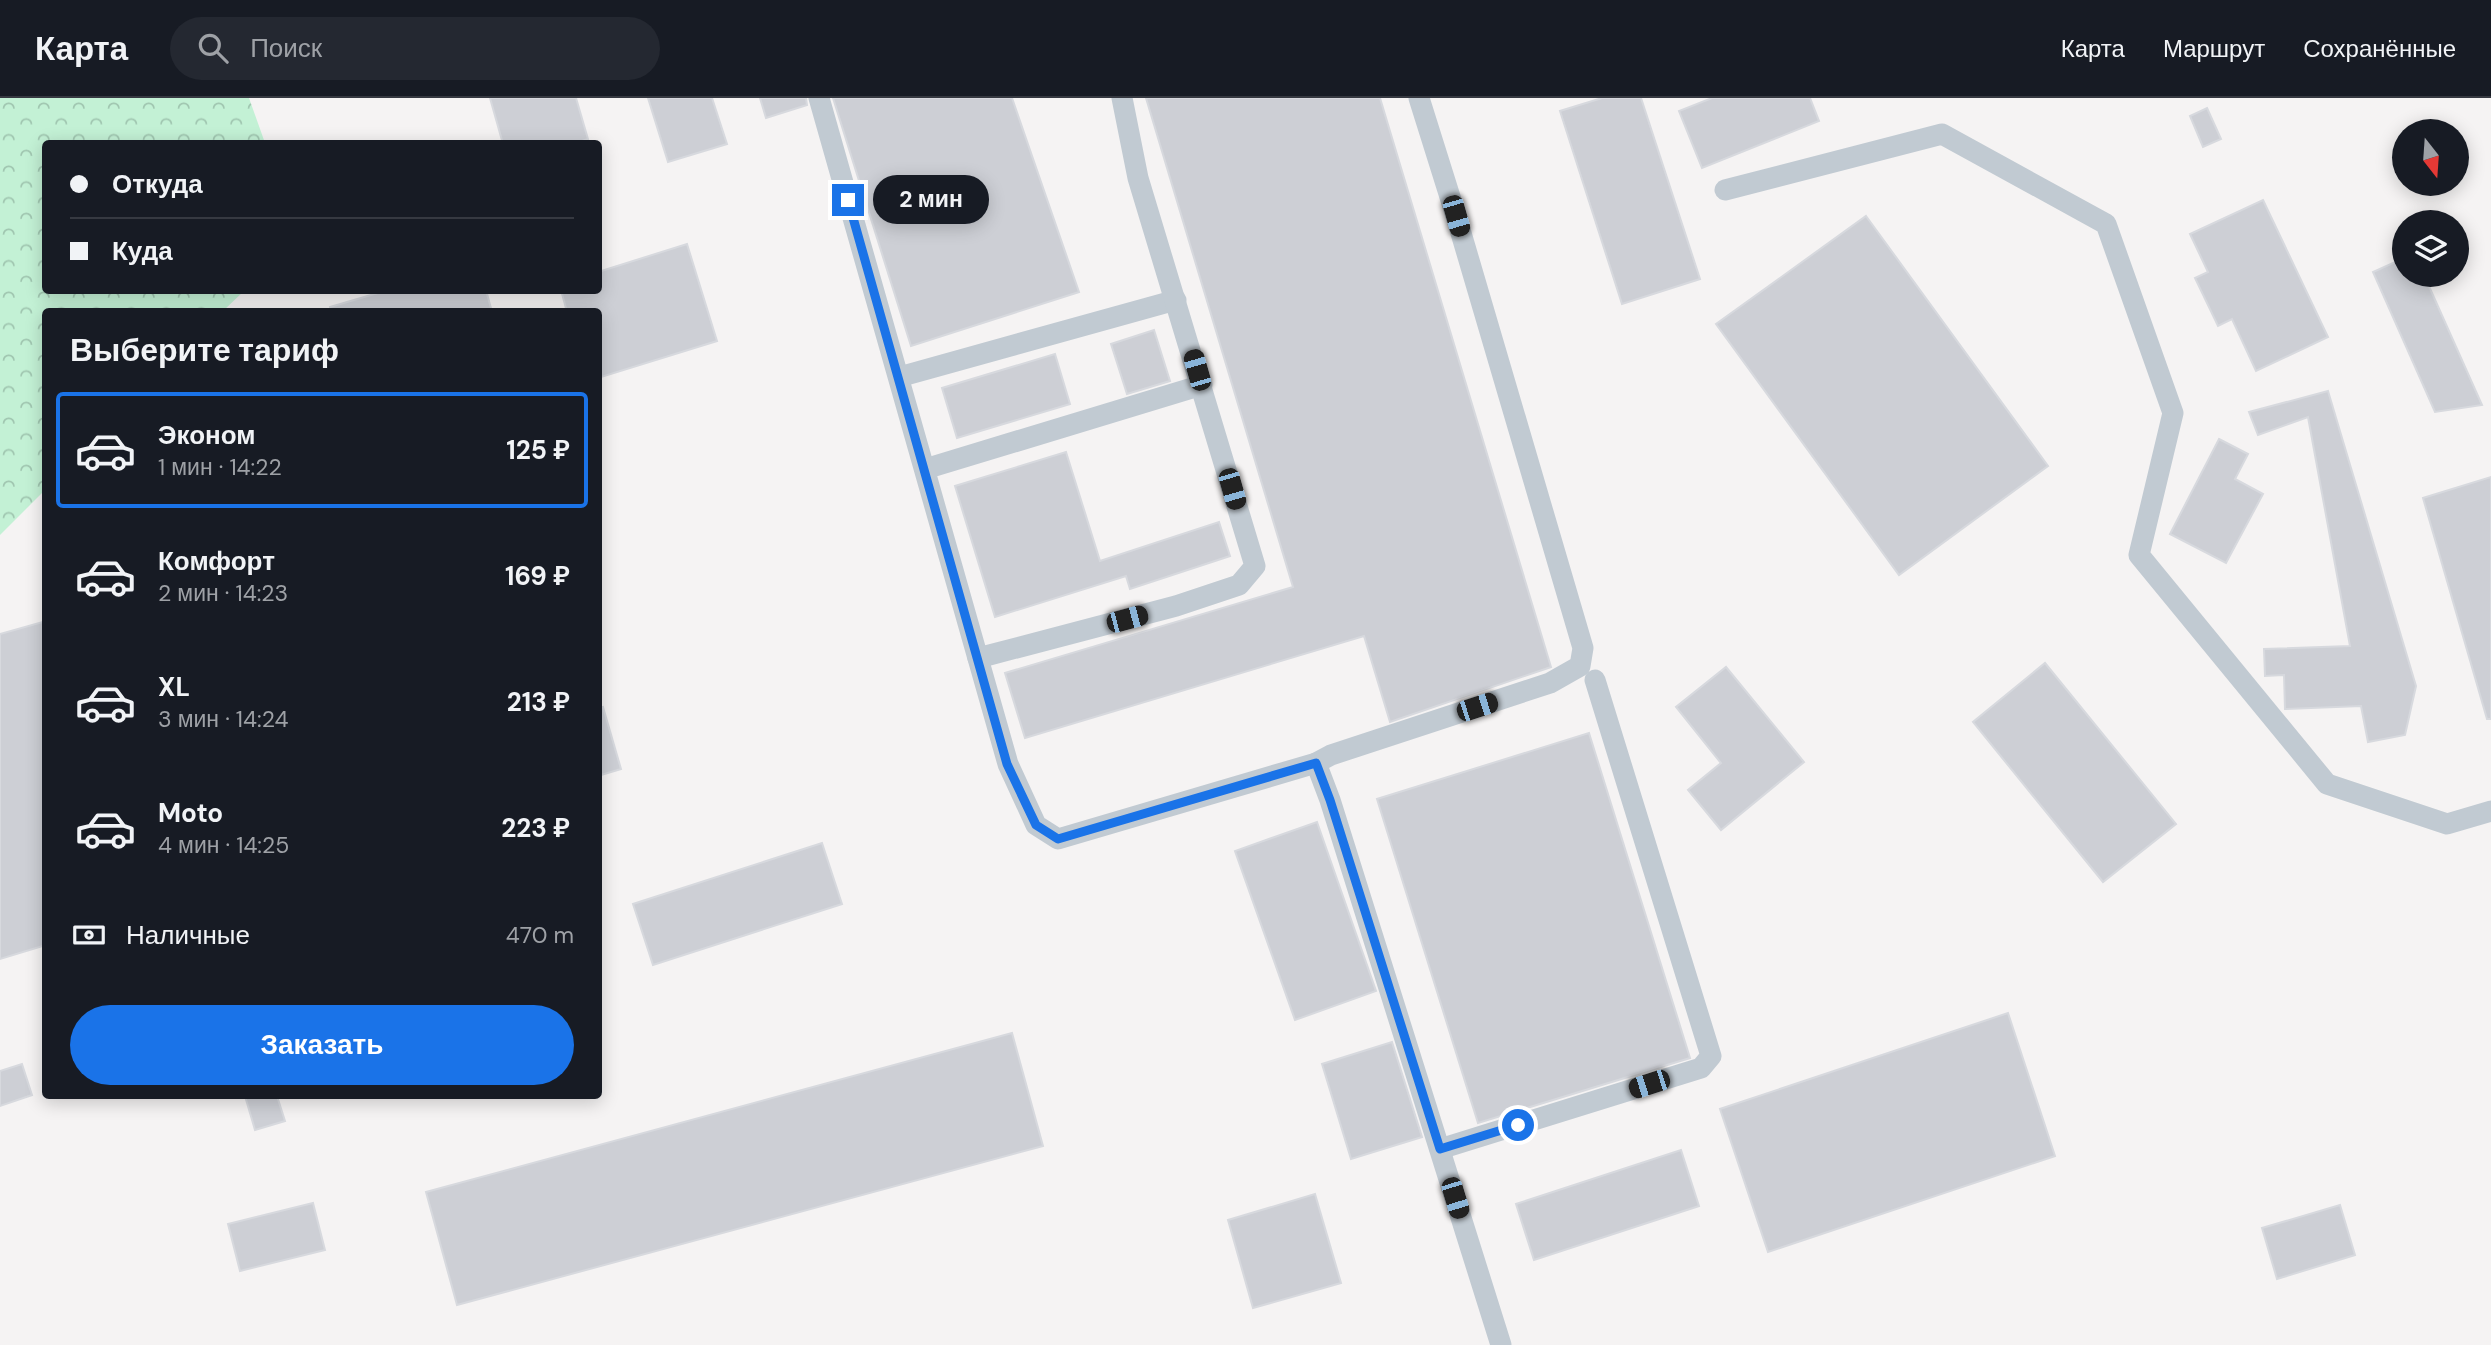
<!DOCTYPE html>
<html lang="ru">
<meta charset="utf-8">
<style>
body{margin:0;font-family:"DM Sans",sans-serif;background:#242831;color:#f1f3f6;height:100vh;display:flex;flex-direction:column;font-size:26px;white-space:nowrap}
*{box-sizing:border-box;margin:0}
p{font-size:23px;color:#9ea1a6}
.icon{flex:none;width:38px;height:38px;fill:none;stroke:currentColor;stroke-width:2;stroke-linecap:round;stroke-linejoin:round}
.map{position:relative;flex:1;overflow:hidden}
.sheet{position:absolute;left:42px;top:210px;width:560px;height:791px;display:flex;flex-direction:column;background:#171b24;border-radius:7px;box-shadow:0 4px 18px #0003}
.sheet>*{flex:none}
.guide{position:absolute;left:42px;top:42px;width:560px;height:154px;border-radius:7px;box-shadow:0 4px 18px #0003;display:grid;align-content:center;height:154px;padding:0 28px;background:#171b24}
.needle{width:46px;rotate:163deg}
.tools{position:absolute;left:2392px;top:21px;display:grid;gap:14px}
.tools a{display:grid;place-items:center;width:77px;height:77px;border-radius:50%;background:#171b24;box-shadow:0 4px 18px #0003;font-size:35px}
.end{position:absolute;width:32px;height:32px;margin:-16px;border:9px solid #1a73e8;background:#fff;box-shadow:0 0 0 4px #fff}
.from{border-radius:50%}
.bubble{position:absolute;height:49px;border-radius:24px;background:#171b24;box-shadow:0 4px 18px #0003;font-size:23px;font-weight:700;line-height:49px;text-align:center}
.car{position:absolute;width:21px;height:42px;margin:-21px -10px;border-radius:9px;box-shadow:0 0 5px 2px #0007;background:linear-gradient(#222 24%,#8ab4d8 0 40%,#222 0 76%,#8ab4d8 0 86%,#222 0)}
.guide b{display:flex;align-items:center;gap:24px;height:66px;font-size:26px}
.guide b+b{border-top:2px solid #363941}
.guide i{width:18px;height:18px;background:#f1f3f6}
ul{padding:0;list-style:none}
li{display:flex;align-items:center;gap:21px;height:116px;margin:0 14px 10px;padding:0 14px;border:4px solid transparent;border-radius:7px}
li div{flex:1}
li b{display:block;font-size:26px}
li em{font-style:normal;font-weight:700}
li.selected{border-color:#1a73e8}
li>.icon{width:63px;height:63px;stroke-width:1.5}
h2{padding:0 28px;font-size:32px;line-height:84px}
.pay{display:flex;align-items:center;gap:18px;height:77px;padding:0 28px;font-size:26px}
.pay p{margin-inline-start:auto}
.button{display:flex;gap:14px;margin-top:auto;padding:14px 28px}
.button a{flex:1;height:80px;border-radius:42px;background:#1a73e8;color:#fff;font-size:28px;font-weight:700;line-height:80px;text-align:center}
header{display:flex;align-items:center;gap:42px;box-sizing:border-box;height:98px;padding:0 35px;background:#171b24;border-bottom:2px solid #363941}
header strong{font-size:33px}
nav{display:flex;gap:38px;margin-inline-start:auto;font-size:24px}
.search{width:490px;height:63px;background:#242831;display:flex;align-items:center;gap:18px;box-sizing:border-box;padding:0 24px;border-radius:38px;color:#9ea1a6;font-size:26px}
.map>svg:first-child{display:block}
.forest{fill:url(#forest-crowns)}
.building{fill:#cdcfd5;stroke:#d7d9de;stroke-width:2}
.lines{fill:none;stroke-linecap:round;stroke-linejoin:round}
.minor{stroke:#c1cad2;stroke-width:21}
.route{stroke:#1a73e8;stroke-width:9}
</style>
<header>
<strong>Карта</strong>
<div class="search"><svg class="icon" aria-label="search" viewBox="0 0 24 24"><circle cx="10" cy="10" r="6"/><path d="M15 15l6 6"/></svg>Поиск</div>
<nav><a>Карта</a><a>Маршрут</a><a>Сохранённые</a></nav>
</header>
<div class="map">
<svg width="2491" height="1247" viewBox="0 0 2491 1247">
<defs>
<pattern id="forest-crowns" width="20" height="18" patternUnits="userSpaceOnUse" patternTransform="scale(1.75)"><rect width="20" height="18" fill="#c3f1d5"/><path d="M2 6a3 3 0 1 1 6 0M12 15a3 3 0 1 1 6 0" fill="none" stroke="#a0c6b0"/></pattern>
</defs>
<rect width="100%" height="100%" fill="#f5f3f3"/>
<path class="forest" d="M0,0H249L265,45L46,46V192L244,193L223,213L46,214L45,392L0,437Z"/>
<g class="building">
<path d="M490,0H576L588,41L573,46H503Z"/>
<path d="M648,0H712L727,46L668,64Z"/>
<path d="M760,0H806L807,7L766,20Z"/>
<path d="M833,0H1012L1079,194L911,248Z"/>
<path d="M1146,0H1380L1551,569L1390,624L1364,538L1025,640L1005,575L1293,489Z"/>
<path d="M1602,0H1641L1700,181L1622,206L1560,13Z"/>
<path d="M1712,0H1810L1819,23L1702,70L1679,13Z"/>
<path d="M2207,10L2221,41L2203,49L2190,18Z"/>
<path d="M2263,102L2328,239L2256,273L2232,221L2218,228L2195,180L2208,174L2190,136Z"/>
<path d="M1866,118L2048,368L1899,477L1716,226Z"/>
<path d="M687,146L717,243L598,280V214H567L561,192H598V174Z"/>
<path d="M2404,160V177H2424L2482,307L2435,314L2373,174Z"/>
<path d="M388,192H486L492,214H331L330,209Z"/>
<path d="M1154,232L1170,283L1127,296L1111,246Z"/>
<path d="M1055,256L1070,306L957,340L942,290Z"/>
<path d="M2328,293L2416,588L2405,637L2368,644L2361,608L2285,611L2284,577L2265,578L2264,551L2350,548L2308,319L2258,337L2249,314Z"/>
<path d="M2219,341L2248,356L2235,381L2263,396L2226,465L2170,436Z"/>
<path d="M1066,354L1100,463L1219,424L1230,458L1130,491L1126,478L995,519L955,388Z"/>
<path d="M2491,379V621H2487L2423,400Z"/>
<path d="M46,523V847L0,861V536Z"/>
<path d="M2045,565L2176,726L2103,784L1973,624Z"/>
<path d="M1726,569L1804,664L1721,732L1688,692L1721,665L1676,609Z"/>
<path d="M603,609L621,671L598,678V610Z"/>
<path d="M1589,635L1690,960L1478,1025L1377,701Z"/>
<path d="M1317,724L1376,893L1295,922L1235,753Z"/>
<path d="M822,745L842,806L653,867L633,806Z"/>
<path d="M2008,915L2055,1058L1768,1154L1720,1011Z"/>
<path d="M1012,935L1043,1048L457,1207L426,1094Z"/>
<path d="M1392,944L1422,1039L1351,1061L1322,966Z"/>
<path d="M22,966L32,997L0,1008V973Z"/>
<path d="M245,998H277L285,1023L255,1032Z"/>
<path d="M1681,1052L1699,1108L1534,1162L1516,1106Z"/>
<path d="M1315,1096L1341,1185L1253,1210L1228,1122Z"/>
<path d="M313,1105L325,1152L240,1173L228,1126Z"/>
<path d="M2340,1107L2355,1157L2277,1181L2262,1130Z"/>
</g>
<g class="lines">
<g class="minor">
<path d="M819,0L1008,666L1036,727L1058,741L1316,665"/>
<path d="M1419,0L1456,118L1583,550L1580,568L1550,585L1331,657L1316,665L1330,702L1501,1247"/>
<path d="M1725,92L1942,36L2106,126L2173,315L2139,457L2327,686L2447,726L2491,713"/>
<path d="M899,279L1176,202"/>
<path d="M925,371L1202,287"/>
<path d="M978,560L1176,508L1239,487L1255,468L1138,80L1122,0"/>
<path d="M1440,1051L1701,970L1711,958L1595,582"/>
</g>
</g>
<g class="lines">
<path class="route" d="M848,102L1007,666L1036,727L1058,741L1316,665L1330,702L1440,1051L1518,1027"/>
</g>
</svg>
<div class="tools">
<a><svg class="needle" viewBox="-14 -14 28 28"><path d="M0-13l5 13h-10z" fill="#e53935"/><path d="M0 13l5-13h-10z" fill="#9ea1a6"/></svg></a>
<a><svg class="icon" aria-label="layers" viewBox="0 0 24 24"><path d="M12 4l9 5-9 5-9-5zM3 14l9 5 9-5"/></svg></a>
</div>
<i class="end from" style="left:1518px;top:1027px"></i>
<i class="end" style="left:848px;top:102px"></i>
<div class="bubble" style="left:873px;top:77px;width:116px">2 мин</div>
<i class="car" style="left:1456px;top:118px;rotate:164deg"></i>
<i class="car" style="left:1197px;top:272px;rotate:344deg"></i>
<i class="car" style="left:1232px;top:391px;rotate:164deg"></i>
<i class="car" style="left:1127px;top:521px;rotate:75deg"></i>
<i class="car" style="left:1477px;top:609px;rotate:72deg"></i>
<i class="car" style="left:1649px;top:986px;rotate:252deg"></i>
<i class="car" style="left:1455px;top:1100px;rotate:163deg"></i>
<div class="guide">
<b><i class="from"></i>Откуда</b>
<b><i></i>Куда</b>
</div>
<section class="sheet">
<h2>Выберите тариф</h2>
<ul>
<li class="selected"><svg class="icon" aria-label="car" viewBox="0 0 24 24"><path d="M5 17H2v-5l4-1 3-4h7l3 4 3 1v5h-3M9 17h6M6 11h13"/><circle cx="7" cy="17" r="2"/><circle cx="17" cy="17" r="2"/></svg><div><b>Эконом</b><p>1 мин · 14:22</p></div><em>125 ₽</em></li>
<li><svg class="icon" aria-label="car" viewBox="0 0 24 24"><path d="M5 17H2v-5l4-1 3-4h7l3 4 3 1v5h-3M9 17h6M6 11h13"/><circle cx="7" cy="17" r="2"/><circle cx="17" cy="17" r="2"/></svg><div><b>Комфорт</b><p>2 мин · 14:23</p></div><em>169 ₽</em></li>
<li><svg class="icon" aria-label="car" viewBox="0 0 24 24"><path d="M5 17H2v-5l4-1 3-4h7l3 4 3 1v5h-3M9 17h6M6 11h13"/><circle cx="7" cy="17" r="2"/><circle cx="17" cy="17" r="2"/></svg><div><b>XL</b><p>3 мин · 14:24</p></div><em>213 ₽</em></li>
<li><svg class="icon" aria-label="car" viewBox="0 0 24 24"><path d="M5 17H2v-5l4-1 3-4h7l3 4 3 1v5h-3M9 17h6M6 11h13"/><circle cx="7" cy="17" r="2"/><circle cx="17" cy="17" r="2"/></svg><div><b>Moto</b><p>4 мин · 14:25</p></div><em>223 ₽</em></li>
</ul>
<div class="pay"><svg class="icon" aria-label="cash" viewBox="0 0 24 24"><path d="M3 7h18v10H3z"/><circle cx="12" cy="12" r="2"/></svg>Наличные<p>470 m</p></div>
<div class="button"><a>Заказать</a></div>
</section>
</div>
